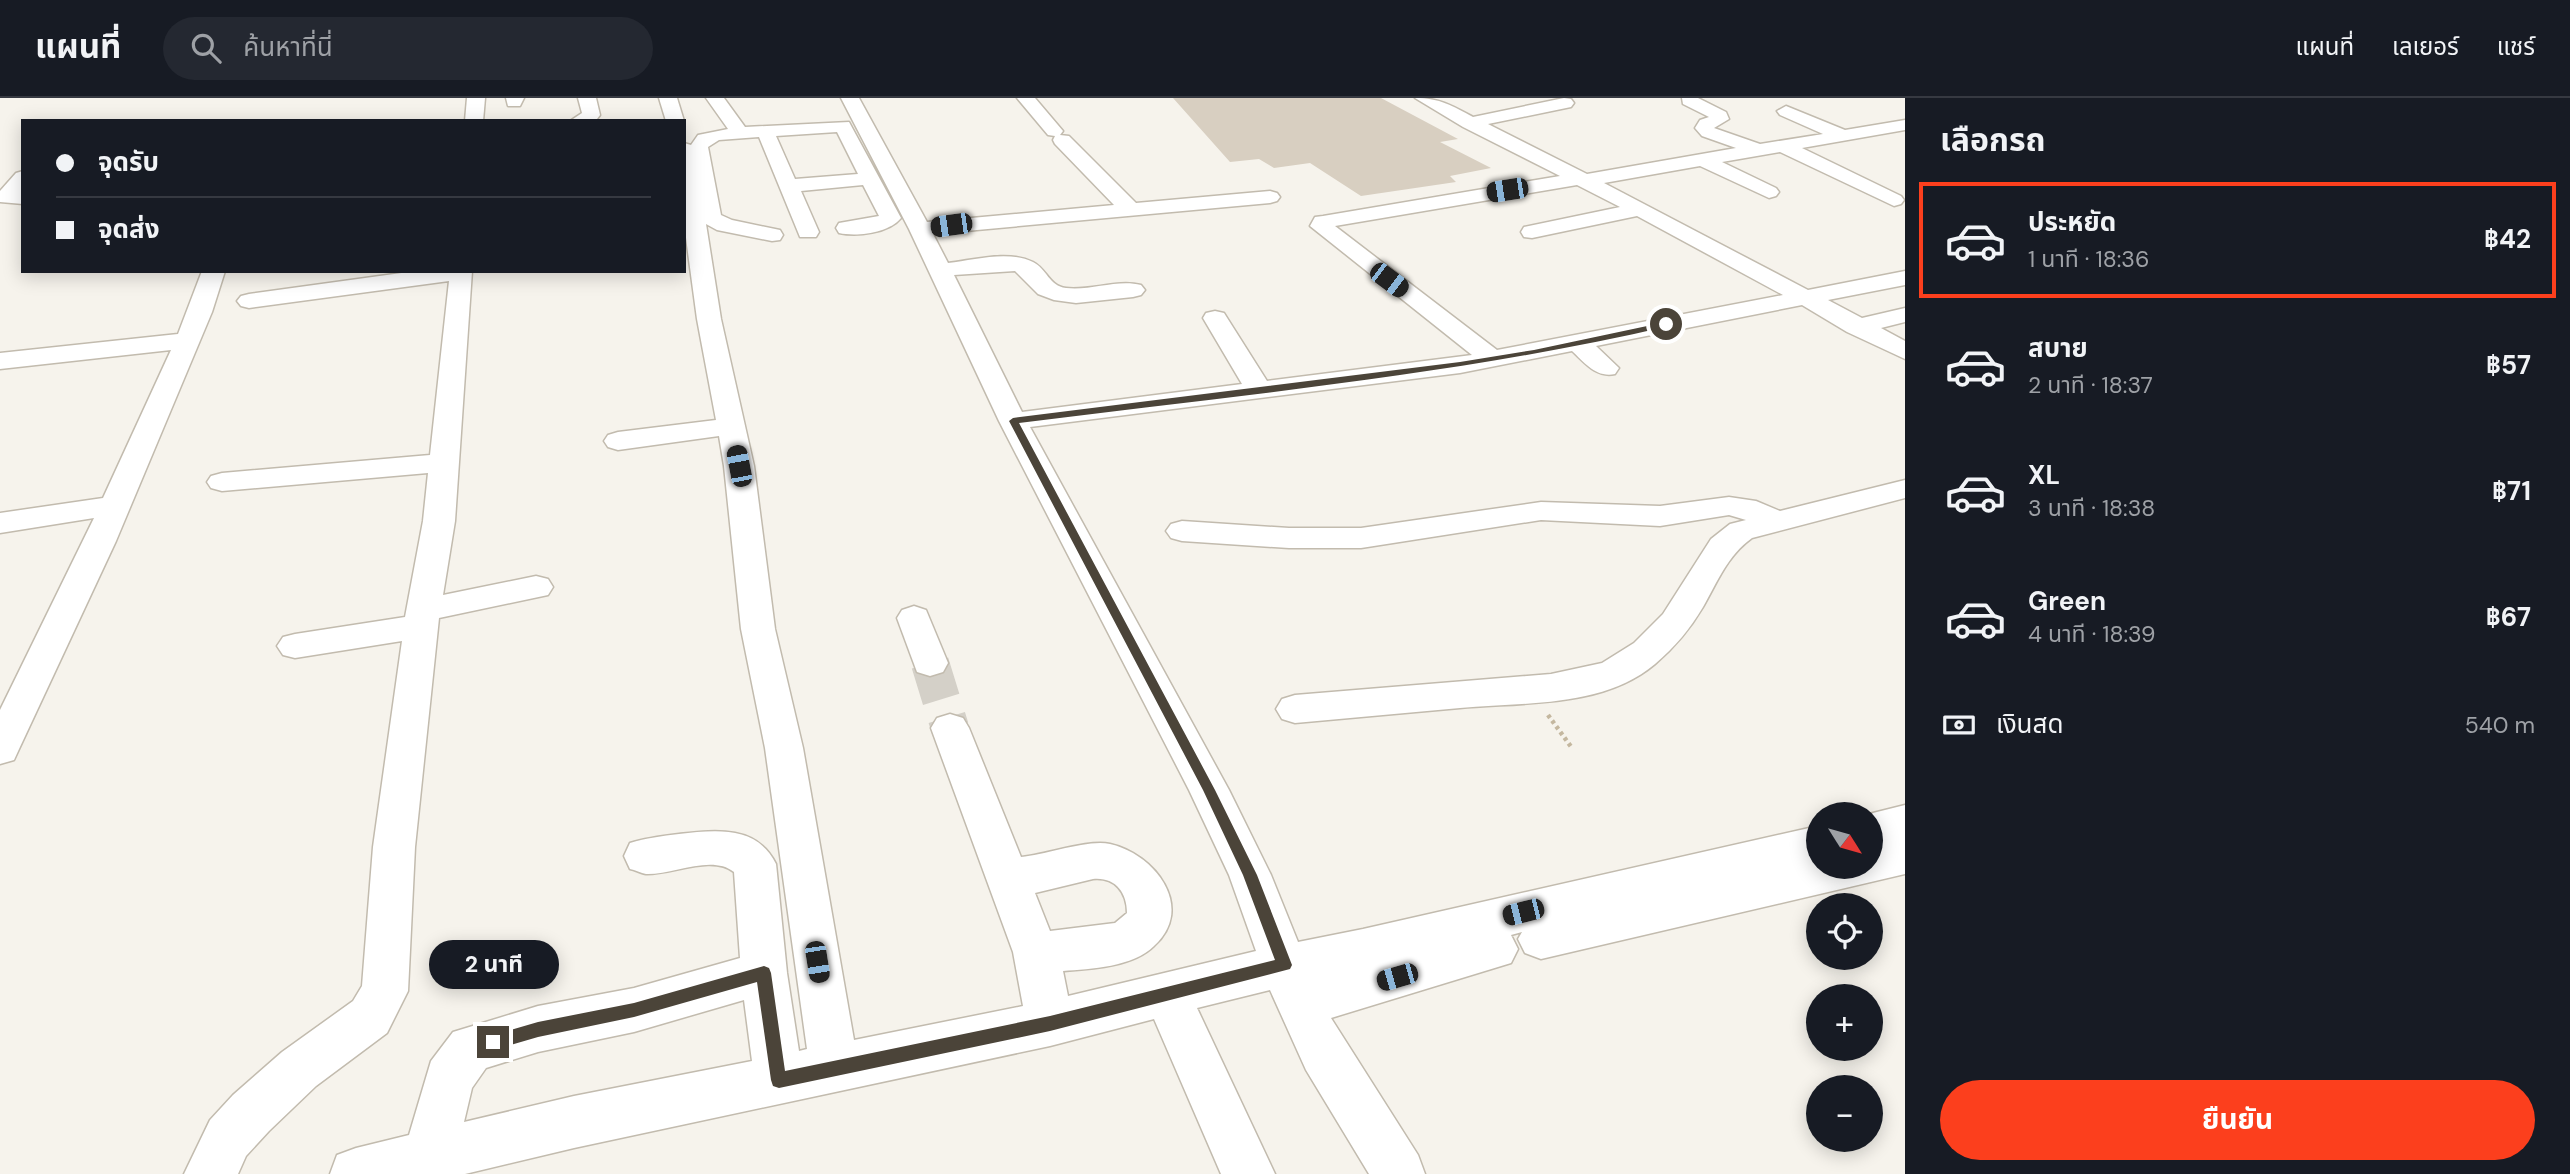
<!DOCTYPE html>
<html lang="th">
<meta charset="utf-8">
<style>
body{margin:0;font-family:"DM Sans","Noto Sans Thai",sans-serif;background:#242831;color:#f1f3f6;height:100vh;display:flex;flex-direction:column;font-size:26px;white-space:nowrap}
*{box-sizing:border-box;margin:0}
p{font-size:23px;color:#9ea1a6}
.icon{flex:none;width:38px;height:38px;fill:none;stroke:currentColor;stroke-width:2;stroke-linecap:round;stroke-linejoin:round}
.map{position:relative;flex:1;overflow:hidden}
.details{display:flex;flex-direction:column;background:#171b24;width:665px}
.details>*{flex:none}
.top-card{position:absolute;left:21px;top:21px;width:665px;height:154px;border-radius:0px;box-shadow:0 4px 18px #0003;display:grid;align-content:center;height:154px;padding:0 35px;background:#171b24}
.needle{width:46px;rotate:127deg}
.tools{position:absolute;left:1806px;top:704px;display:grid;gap:14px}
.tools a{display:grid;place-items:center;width:77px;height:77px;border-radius:50%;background:#171b24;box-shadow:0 4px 18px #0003;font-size:35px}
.end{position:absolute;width:32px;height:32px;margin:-16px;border:9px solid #4b4439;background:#fff;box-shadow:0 0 0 4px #fff}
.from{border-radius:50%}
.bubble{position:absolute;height:49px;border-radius:24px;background:#171b24;box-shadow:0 4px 18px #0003;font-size:23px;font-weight:700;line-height:49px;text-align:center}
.car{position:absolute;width:21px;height:42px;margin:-21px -10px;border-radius:9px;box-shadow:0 0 5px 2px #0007;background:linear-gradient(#222 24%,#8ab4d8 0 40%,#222 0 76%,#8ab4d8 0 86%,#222 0)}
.top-card b{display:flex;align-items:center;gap:24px;height:66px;font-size:26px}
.top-card b+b{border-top:2px solid #363941}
.top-card i{width:18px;height:18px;background:#f1f3f6}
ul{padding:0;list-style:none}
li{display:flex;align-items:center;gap:21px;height:116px;margin:0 14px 10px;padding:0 21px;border:4px solid transparent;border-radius:0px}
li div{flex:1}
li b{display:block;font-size:26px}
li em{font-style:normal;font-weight:700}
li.active{border-color:#fc3f1d}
li>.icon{width:63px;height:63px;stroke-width:1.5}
h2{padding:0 35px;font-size:32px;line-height:84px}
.pay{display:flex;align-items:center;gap:18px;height:77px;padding:0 35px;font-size:26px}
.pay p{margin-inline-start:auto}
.button{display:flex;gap:14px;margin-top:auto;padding:14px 35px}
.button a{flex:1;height:80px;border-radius:42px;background:#fc3f1d;color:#fff;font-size:28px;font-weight:700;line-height:80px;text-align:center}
header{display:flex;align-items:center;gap:42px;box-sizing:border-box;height:98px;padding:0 35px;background:#171b24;border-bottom:2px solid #363941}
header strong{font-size:33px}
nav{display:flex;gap:38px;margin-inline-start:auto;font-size:24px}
.search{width:490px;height:63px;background:#242831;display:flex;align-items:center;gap:18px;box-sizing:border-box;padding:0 24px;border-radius:38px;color:#9ea1a6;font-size:26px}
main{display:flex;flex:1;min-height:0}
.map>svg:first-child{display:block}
.building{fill:#d8cfc1}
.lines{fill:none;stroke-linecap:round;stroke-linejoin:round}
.minor-tunnel{stroke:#d4d0c8;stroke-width:38;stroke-dasharray:38 19;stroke-linecap:butt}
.minor-casing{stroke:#c2bbae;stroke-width:3}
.path{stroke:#c4b79f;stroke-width:4.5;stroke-dasharray:3.5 3.5;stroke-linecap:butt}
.minor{fill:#fff;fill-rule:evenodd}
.route{fill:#4b4439}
</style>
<header>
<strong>แผนที่</strong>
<div class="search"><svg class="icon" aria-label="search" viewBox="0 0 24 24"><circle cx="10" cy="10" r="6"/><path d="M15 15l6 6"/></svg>ค้นหาที่นี่</div>
<nav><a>แผนที่</a><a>เลเยอร์</a><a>แชร์</a></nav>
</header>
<main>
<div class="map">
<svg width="1905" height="1076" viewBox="0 0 1905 1076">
<rect width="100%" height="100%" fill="#f6f3ec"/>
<path class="building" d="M1173,0H1381L1458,41L1440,44L1491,70L1450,78L1456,84L1361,98L1310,65L1274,70L1259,61L1230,64Z"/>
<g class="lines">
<path class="minor-tunnel" d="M930,565L950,630"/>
<defs>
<g id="minor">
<path d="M467,0H485L483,23H465Z"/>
<path d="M506,0H524L520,8H508Z"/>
<path d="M578,0H596L600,17L597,21L570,23L582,15Z"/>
<path d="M659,0H677L684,23H666Z"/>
<path d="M706,0H724L745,29L849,24L901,120C889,135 857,139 839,135L836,130L839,125L879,118L863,87L801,93L819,134L816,139H800L759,39L719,42L708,49L721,117L732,122L780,132L783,137L780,142L772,143L717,132L706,126L721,221L754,368L775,531L803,650L854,942L1023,908L1013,854L931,630L937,620L950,616L963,620L969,630L1021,759C1046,757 1088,741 1110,746C1155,756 1196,810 1154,848C1133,869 1091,871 1063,873L1068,898L1256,853L1229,777L1189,692L999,323L909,131L841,0H859L927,124L1114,107L1055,46L1053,42L1055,38L1048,37L1017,0H1035L1063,33L1060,37L1069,38L1136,105L1270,93L1277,95L1280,99L1277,103L1270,105L933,136L948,165C974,162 1008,152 1033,164C1047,171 1049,188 1066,190C1091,193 1117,181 1141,187L1145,192L1141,197L1133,199L1076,205L1054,202L1038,196L1015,173L954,177L1022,314L1242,286L1203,220L1206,215L1215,213L1224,215L1267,283L1472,257L1310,128L1315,119L1323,118L1560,78L1463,29L1415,0C1440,0 1453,8 1473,19L1564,0L1571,1L1574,5L1571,9L1488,26L1587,76L1736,50L1702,38L1695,30L1700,22L1709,19L1683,6L1682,0H1698L1726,14L1729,21L1714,30L1760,46L1823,36L1780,17L1777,13L1786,8L1845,32L1905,22V32L1802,50L1901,98L1904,102L1901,106L1894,108L1780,54L1722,64L1776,90L1779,94L1776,98L1769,100L1700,68L1604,85L1808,192L1905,173V187L1828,202L1862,220L1905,210V224L1881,230L1905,243V261L1847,234L1802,207L1596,248L1619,270L1615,276C1596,280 1585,265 1572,253L1460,275L1030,329L1229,692L1271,777L1298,844L1363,831L1818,728V768H1871V716H1869L1905,707V776L1541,861L1525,855L1518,841L1522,834L1511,837L1518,851L1511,865L1331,920L1418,1057L1425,1076H1369L1306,972L1270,892L1197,910L1275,1076H1221L1154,921L1050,948L574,1050L465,1076H330L337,1057L356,1050L409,1037L431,963L453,934L538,908L634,890L740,860L734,774C712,756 672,777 646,776C641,775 635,772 630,771L624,758L630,745C646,740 662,738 679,736C716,732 757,727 776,766L787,875L799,953L807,951L765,650L741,531L724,368L719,338L618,352L608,349L604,343L608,337L618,334L716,322L697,221L684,125V45L691,47L698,37L728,31ZM837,34L858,76L795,81L776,38ZM1577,87L1620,109L1524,129L1521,134L1524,139L1532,140L1637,118L1783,197L1497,252L1335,128ZM1093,781C1115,779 1127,794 1127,815L1115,825L1050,833L1035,795ZM744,902L752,963L574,998L464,1024L472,990L486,970L538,954L634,934Z"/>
<path d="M23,73V106L0,104V93L16,75Z"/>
<path d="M202,173H225L212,214L116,443L19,651L14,662L0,666V612L94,420L0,435V415L103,400L171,252L0,271V255L178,236Z"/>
<path d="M416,173H472L455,423L443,497L536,478L548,481L553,489L548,497L439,520L415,749L408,893L387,935L316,988L269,1033L246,1058L238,1076H184L210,1022L233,997L282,954L353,903L362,888L373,749L402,543L295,560L283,557L277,548L283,539L295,536L405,519L423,423L428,375L222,393L211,390L207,384L211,378L222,375L430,357L449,183L249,210L241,208L237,203L241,198L249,196Z"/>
<path d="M1905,382V400L1752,440C1727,458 1718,483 1703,509C1690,531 1675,549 1655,566C1603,610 1524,604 1460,610C1405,615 1350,620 1295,625L1282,621L1276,611L1282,601L1295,597L1551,576L1602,565L1634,545L1663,516L1711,441L1730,426L1746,422L1729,417L1660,428L1541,422L1361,450H1289L1182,443L1171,440L1166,433L1171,426L1182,423L1289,430H1361L1541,404L1660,408L1729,399L1756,403L1780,413Z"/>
<path d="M914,508L926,512L948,565L943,574L930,578L917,574L897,520L902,512Z"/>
</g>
</defs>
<use href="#minor" class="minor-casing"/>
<path class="path" d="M1548,617L1572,650"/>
<use href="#minor" class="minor"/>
</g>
<path class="route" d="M1666,224L1669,228C1455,278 1236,297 1019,325L1215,692L1257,777L1292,867L1290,871L1050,933L779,990L773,988L771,982L757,884L634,919L538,939L493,952L487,950L485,944L487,939L493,937L538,924L634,905L764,868L769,870L771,875L785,973L1050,918L1275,862L1243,777L1203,692L1009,323L1013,320L1460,264L1534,252Z"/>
</svg>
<div class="tools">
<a><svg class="needle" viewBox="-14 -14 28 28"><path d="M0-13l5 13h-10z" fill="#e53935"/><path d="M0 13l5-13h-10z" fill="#9ea1a6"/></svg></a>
<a><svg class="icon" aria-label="locate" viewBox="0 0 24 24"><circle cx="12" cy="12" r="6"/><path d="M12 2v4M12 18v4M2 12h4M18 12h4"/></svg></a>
<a>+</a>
<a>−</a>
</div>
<i class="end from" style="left:1666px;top:226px"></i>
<i class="end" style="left:493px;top:944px"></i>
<div class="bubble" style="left:429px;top:842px;width:130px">2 นาที</div>
<i class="car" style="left:1507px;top:92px;rotate:261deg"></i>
<i class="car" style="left:951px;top:127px;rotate:262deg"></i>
<i class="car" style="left:1389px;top:182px;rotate:127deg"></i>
<i class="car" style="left:739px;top:368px;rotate:349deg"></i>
<i class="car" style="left:1523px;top:814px;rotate:256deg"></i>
<i class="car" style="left:817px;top:864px;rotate:171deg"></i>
<i class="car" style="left:1397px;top:879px;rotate:254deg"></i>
<div class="top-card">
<b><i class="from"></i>จุดรับ</b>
<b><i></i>จุดส่ง</b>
</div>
</div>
<section class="details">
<h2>เลือกรถ</h2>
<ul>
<li class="active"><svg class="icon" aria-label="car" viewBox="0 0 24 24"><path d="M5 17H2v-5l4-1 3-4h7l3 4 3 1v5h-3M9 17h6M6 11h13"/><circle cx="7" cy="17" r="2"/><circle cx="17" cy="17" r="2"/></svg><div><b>ประหยัด</b><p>1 นาที · 18:36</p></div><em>฿42</em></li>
<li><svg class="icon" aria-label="car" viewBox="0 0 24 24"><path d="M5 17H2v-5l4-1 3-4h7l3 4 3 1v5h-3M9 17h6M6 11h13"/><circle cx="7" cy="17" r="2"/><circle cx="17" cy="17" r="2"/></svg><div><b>สบาย</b><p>2 นาที · 18:37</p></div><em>฿57</em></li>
<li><svg class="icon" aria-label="car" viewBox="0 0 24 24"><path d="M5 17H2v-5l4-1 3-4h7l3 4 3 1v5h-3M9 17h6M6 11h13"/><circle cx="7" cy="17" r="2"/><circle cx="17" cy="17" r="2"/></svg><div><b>XL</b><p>3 นาที · 18:38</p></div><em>฿71</em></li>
<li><svg class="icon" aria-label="car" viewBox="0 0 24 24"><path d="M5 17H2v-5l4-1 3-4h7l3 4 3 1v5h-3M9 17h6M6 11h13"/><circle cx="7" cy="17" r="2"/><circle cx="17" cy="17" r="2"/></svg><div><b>Green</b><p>4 นาที · 18:39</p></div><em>฿67</em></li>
</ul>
<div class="pay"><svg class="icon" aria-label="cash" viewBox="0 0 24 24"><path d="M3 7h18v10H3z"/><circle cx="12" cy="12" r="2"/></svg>เงินสด<p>540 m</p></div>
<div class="button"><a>ยืนยัน</a></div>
</section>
</main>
